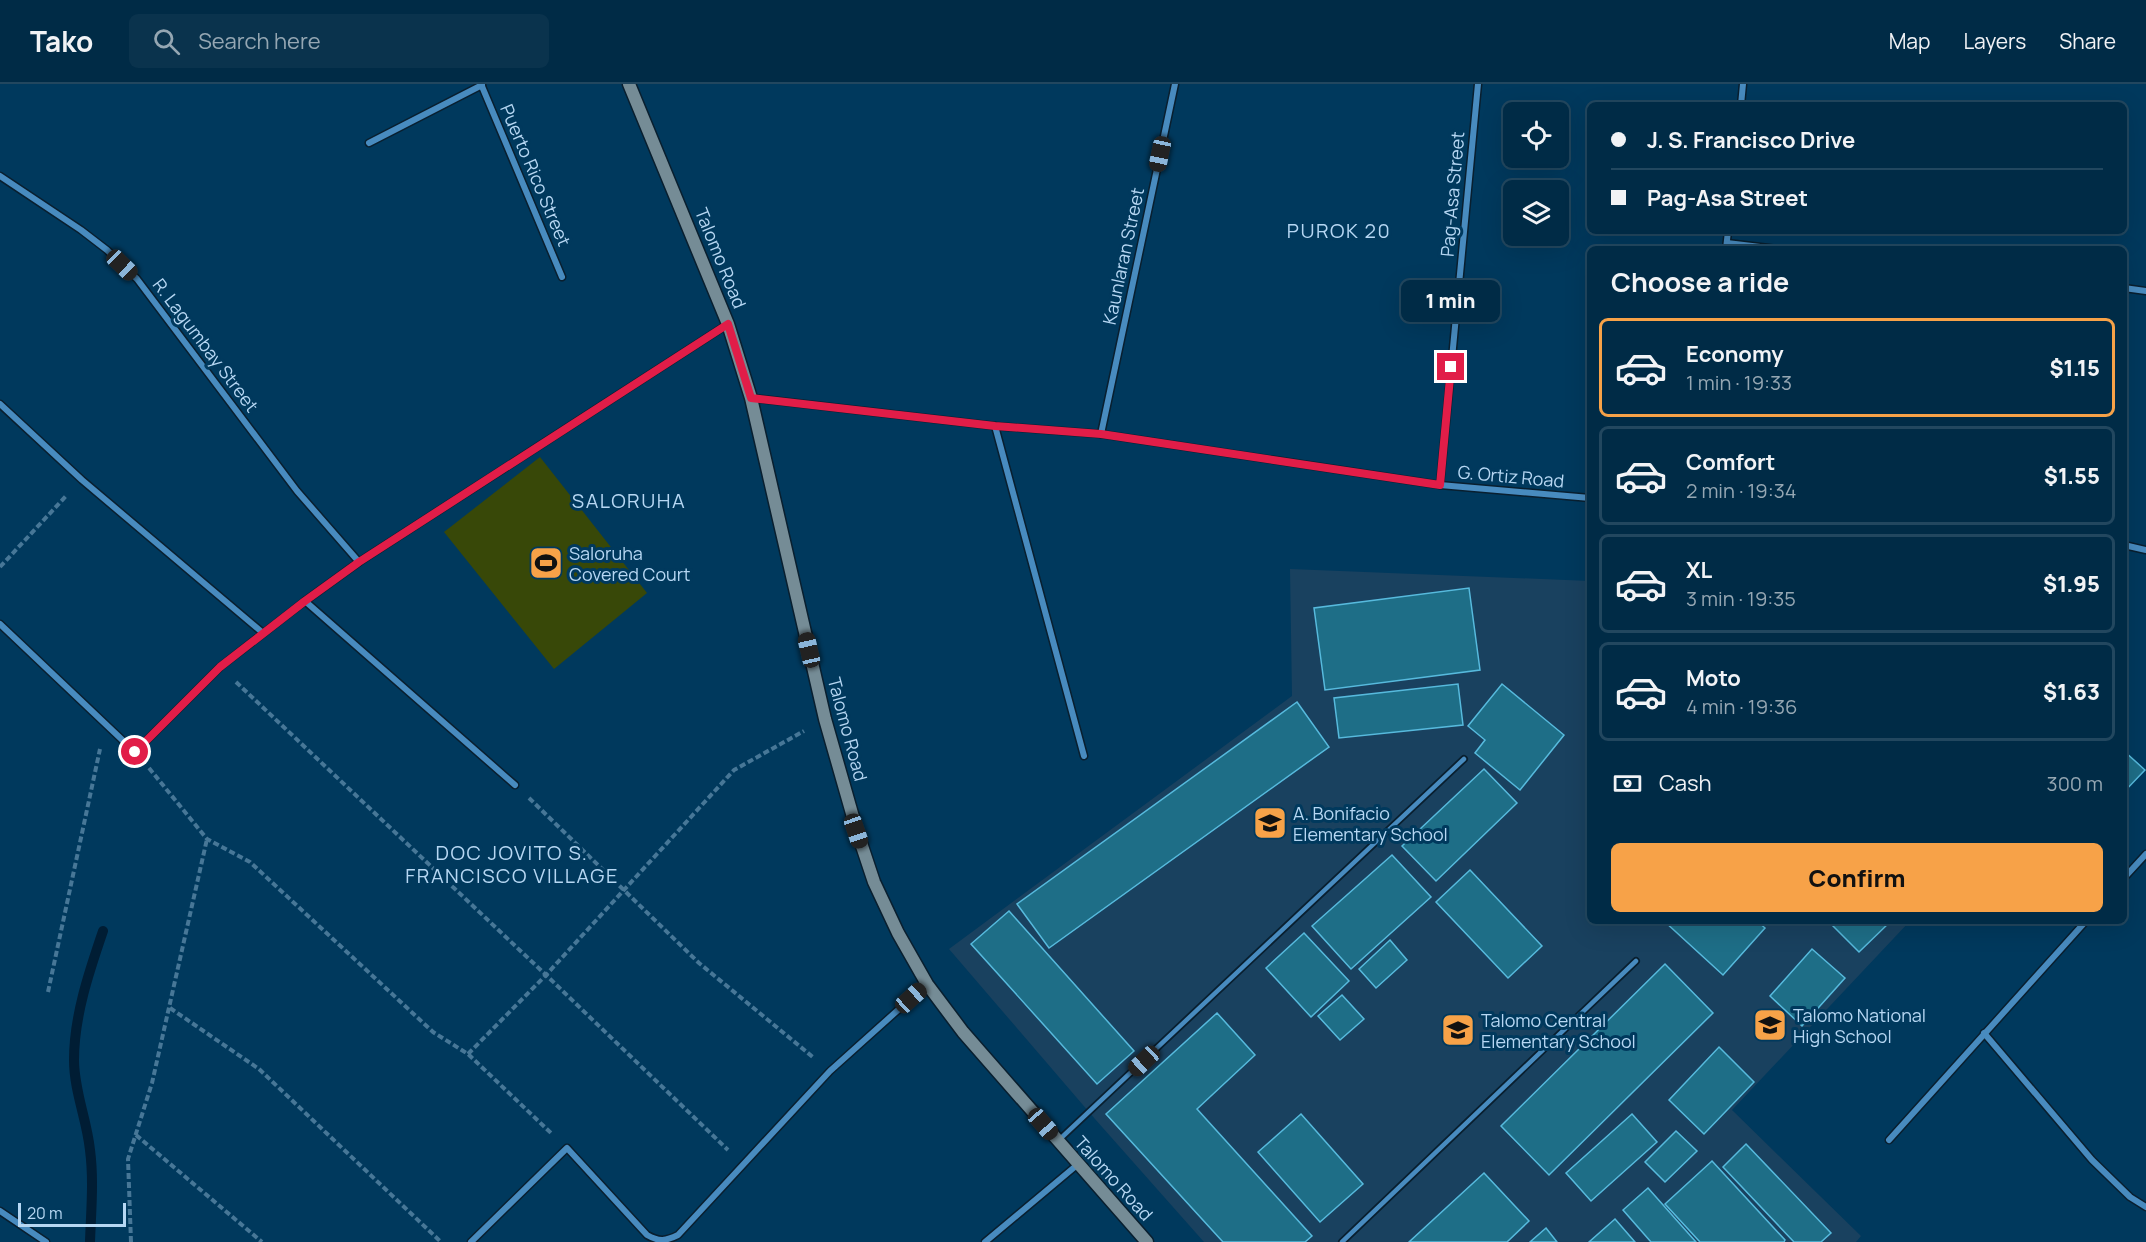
<!DOCTYPE html>
<meta charset="utf-8">
<style>
body{margin:0;font-family:Manrope,sans-serif;background:#0a334d;color:#f1f3f6;height:100vh;display:flex;flex-direction:column;font-size:22px;white-space:nowrap}
*{box-sizing:border-box;margin:0}
p{font-size:20px;color:#95a7b3}
.icon{flex:none;width:33px;height:33px;fill:none;stroke:currentColor;stroke-width:2;stroke-linecap:round;stroke-linejoin:round}
.map{position:relative;flex:1;overflow:hidden}
.details{position:absolute;left:1587px;top:162px;width:540px;height:678px;display:flex;flex-direction:column;background:#002b46;border-radius:9px;box-shadow:0 6px 24px #0002,0 0 0 2px #22475f}
.details>*{flex:none}
.top-card{position:absolute;left:1587px;top:18px;width:540px;height:132px;border-radius:9px;box-shadow:0 6px 24px #0002,0 0 0 2px #22475f;display:grid;align-content:center;height:132px;padding:0 24px;background:#002b46}
.fabs{position:absolute;left:1503px;top:18px;display:grid;gap:12px}
.fabs a{display:grid;place-items:center;width:66px;height:66px;border-radius:9px;background:#002b46;box-shadow:0 6px 24px #0002,0 0 0 2px #22475f;font-size:30px}
.scale{position:absolute;left:18px;bottom:15px;width:108px;box-sizing:border-box;padding-left:6px;border:3px solid #b6d7f3;border-top:0;font-size:16px;line-height:21px;white-space:nowrap;color:#b6d7f3;-webkit-text-stroke:4px #00395d;paint-order:stroke}
.end{position:absolute;width:27px;height:27px;margin:-14px;border:8px solid #e11d48;background:#fff;box-shadow:0 0 0 3px #fff}
.from{border-radius:50%}
.bubble{position:absolute;height:42px;border-radius:9px;background:#002b46;box-shadow:0 6px 24px #0002,0 0 0 2px #22475f;font-size:20px;font-weight:800;line-height:42px;text-align:center}
.car{position:absolute;width:18px;height:36px;margin:-18px -9px;border-radius:8px;box-shadow:0 0 4px 2px #0007;background:linear-gradient(#222 24%,#8ab4d8 0 40%,#222 0 76%,#8ab4d8 0 86%,#222 0)}
.top-card b{display:flex;align-items:center;gap:21px;height:57px;font-size:22px}
.top-card b+b{border-top:2px solid #22475f}
.top-card i{width:15px;height:15px;background:#f1f3f6}
ul{padding:0;list-style:none}
li{display:flex;align-items:center;gap:18px;height:99px;margin:0 12px 9px;padding:0 12px;border:3px solid #22475f;border-radius:9px}
li div{flex:1}
li b{display:block;font-size:22px}
li em{font-style:normal;font-weight:800}
li.on{border-color:#f7a248}
li>.icon{width:54px;height:54px;stroke-width:1.5}
h2{padding:0 24px;font-size:27px;line-height:72px}
.pay{display:flex;align-items:center;gap:15px;height:66px;padding:0 24px;font-size:22px}
.pay p{margin-inline-start:auto}
.cta{display:flex;gap:12px;margin-top:auto;padding:12px 24px}
.cta a{flex:1;height:69px;border-radius:9px;background:#f7a248;color:#111;font-size:24px;font-weight:800;line-height:69px;text-align:center}
header{display:flex;align-items:center;gap:36px;box-sizing:border-box;height:84px;padding:0 30px;background:#002b46;border-bottom:2px solid #22475f}
header strong{font-size:28px}
nav{display:flex;gap:33px;margin-inline-start:auto;font-size:21px}
.search{width:420px;height:54px;background:#0a334d;display:flex;align-items:center;gap:15px;box-sizing:border-box;padding:0 21px;border-radius:9px;color:#95a7b3;font-size:22px}
.map>svg:first-child{display:block}
.built{fill:#19415f}
.green{fill:#384808}
.lines{fill:none;stroke-linecap:round;stroke-linejoin:round}
.stream{stroke:#001d34;stroke-width:10}
.building{fill:#1e6e87;stroke:#57badd;stroke-width:1.5}
.lane-casing{stroke:#091f2f;stroke-width:8}
.street-casing{stroke:#091f2f;stroke-width:9}
.secondary-casing{stroke:#091f2f;stroke-width:15}
.path{stroke:#477797;stroke-width:4;stroke-dasharray:6 3;stroke-linecap:butt}
.lane{stroke:#488bbf;stroke-width:4.5}
.street{stroke:#488bbf;stroke-width:6}
.secondary{stroke:#758c96;stroke-width:12}
.route{stroke:#e11d48;stroke-width:8}
.labels{text-anchor:middle;dominant-baseline:central;stroke-width:6;stroke-linejoin:round;paint-order:stroke}
.street-label{font-size:18px;fill:#b6d7f3;stroke:#00395d}
.poi-label{font-size:18px;fill:#b6d7f3;stroke:#00395d;text-anchor:start}
.neighbourhood-label{font-size:20px;letter-spacing:1.5px;fill:#b6d7f3;stroke:#00395d}
</style>
<header>
<strong>Tako</strong>
<div class="search"><svg class="icon" aria-label="search" viewBox="0 0 24 24"><circle cx="10" cy="10" r="6"/><path d="M15 15l6 6"/></svg>Search here</div>
<nav><a>Map</a><a>Layers</a><a>Share</a></nav>
</header>
<div class="map">
<svg width="2146" height="1158" viewBox="0 0 2146 1158">
<rect width="100%" height="100%" fill="#00395d"/>
<path class="built" d="M1290,485L1590,497V837H1910L1732,1026L1861,1152L1856,1158H1204L1095,1035L949,865L1292,612Z"/>
<path class="green" d="M540,373L647,509L554,585L444,448Z"/>
<g class="lines">
<path class="stream" d="M90,1158C91,1127 94,1097 90,1066C87,1036 74,1007 74,976C74,932 89,888 103,847"/>
</g>
<g class="building">
<path d="M1469,504L1480,586L1325,606L1314,524Z"/>
<path d="M1458,600L1463,641L1339,654L1334,614Z"/>
<path d="M1502,600L1564,651L1520,706L1475,669L1485,656L1468,642Z"/>
<path d="M1297,618L1329,663L1049,864L1017,820Z"/>
<path d="M2124,667L2145,686L2124,708Z"/>
<path d="M1484,685L1517,719L1436,797L1402,762Z"/>
<path d="M1392,771L1431,813L1351,885L1312,842Z"/>
<path d="M1470,786L1542,862L1508,894L1436,818Z"/>
<path d="M1009,827L1134,967L1097,1000L971,860Z"/>
<path d="M1664,837H1757L1765,844L1723,891Z"/>
<path d="M1828,837H1891L1859,868Z"/>
<path d="M1304,849L1349,897L1311,933L1266,884Z"/>
<path d="M1390,856L1407,876L1376,904L1359,885Z"/>
<path d="M1812,865L1845,894L1802,942L1770,912Z"/>
<path d="M1665,880L1713,929L1549,1091L1501,1042Z"/>
<path d="M1342,911L1364,935L1340,956L1318,932Z"/>
<path d="M1217,929L1255,971L1197,1025L1312,1152L1305,1158H1223L1106,1030Z"/>
<path d="M1719,963L1754,998L1704,1050L1669,1016Z"/>
<path d="M1301,1030L1363,1100L1320,1138L1258,1068Z"/>
<path d="M1632,1030L1657,1058L1591,1117L1566,1089Z"/>
<path d="M1676,1047L1697,1067L1665,1098L1645,1078Z"/>
<path d="M1746,1060L1831,1149L1821,1158H1794L1723,1083Z"/>
<path d="M1712,1077L1785,1156L1784,1158H1700L1665,1120Z"/>
<path d="M1484,1089L1529,1137L1507,1158H1409Z"/>
<path d="M1648,1104L1696,1158H1651L1623,1126Z"/>
<path d="M1615,1135L1635,1158H1589Z"/>
<path d="M1546,1144L1557,1158H1530Z"/>
</g>
<g class="lines">
<defs>
<g id="lane">
<path d="M1060,1055L1464,675"/>
<path d="M1342,1158L1636,877"/>
</g>
<g id="street">
<path d="M481,0L562,193"/>
<path d="M1741,21L1743,0"/>
<path d="M369,59L482,1"/>
<path d="M0,92L81,146L107,166L137,195L297,407L359,478"/>
<path d="M1727,159L1777,165"/>
<path d="M1726,165L1728,147"/>
<path d="M2124,204L2146,207"/>
<path d="M752,314L995,342L1101,350L1440,401L1590,414"/>
<path d="M0,320L82,396L263,549"/>
<path d="M995,342L1084,672"/>
<path d="M1101,350L1175,0"/>
<path d="M1440,401L1478,0"/>
<path d="M2124,461L2146,466"/>
<path d="M305,517L515,701"/>
<path d="M0,540L135,668L220,583L305,517L359,478L728,240"/>
<path d="M2124,794L2146,770"/>
<path d="M1984,949L2092,1076L2130,1113L2146,1123"/>
<path d="M1889,1056L2086,837"/>
<path d="M0,1127L46,1158"/>
<path d="M471,1158L567,1064L647,1151C659,1158 666,1157 678,1151L830,987L927,900"/>
<path d="M985,1158L1077,1081"/>
</g>
<path id="secondary" d="M629,0L728,240L751,314L825,635L857,747L874,798L898,849L927,900L963,948L1147,1158"/>
</defs>
<use href="#lane" class="lane-casing"/>
<use href="#street" class="street-casing"/>
<use href="#secondary" class="secondary-casing"/>
<g class="path">
<path d="M0,483L67,411"/>
<path d="M236,598L546,891L728,1066"/>
<path d="M149,684L207,755L250,778L433,948L468,970L552,1050"/>
<path d="M529,714L699,879L814,974"/>
<path d="M48,908L100,665"/>
<path d="M170,924L259,985L441,1158"/>
<path d="M468,970L546,891L734,686L804,647"/>
<path d="M136,1051L262,1158"/>
<path d="M131,1158L128,1075L152,999L207,755"/>
</g>
<use href="#lane" class="lane"/>
<use href="#street" class="street"/>
<use href="#secondary" class="secondary"/>
</g>
<g class="lines">
<path class="route" d="M135,668L220,583L305,517L359,478L728,240L751,314L995,342L1101,350L1440,401L1451,283"/>
</g>
<defs>
<symbol id="stadium-square" viewBox="-11 -11 22 22"><rect x="-9" y="-9" width="18" height="18" rx="4" fill="#f7a248" stroke="#00395d"/><path d="M0-5a6.5 5 0 1 0 0 10a6.5 5 0 1 0 0-10ZM-3.5-1.8h7v3.6h-7Z" fill="#111"/></symbol>
<symbol id="school-square" viewBox="-11 -11 22 22"><rect x="-9" y="-9" width="18" height="18" rx="4" fill="#f7a248" stroke="#00395d"/><path d="M0-5L7-2L0 1L-7-2ZM-4 1L0 2.5L4 1V4Q0 6-4 4Z" fill="#111"/></symbol>
</defs>
<g fill-rule="evenodd">
<use href="#stadium-square" x="527" y="460" width="38" height="38"/>
<use href="#school-square" x="1251" y="720" width="38" height="38"/>
<use href="#school-square" x="1751" y="922" width="38" height="38"/>
<use href="#school-square" x="1439" y="927" width="38" height="38"/>
</g>
<g class="labels">
<g class="street-label">
<text transform="translate(536 91) rotate(67)">Puerto Rico Street</text>
<text transform="translate(1452 110) rotate(-85)">Pag-Asa Street</text>
<text transform="translate(1123 172) rotate(-78)">Kaunlaran Street</text>
<text transform="translate(721 174) rotate(68)">Talomo Road</text>
<text transform="translate(206 261) rotate(53)">R. Lagumbay Street</text>
<text transform="translate(1511 392) rotate(5)">G. Ortiz Road</text>
<text transform="translate(848 645) rotate(75)">Talomo Road</text>
<text transform="translate(1114 1094) rotate(48)">Talomo Road</text>
</g>
<g class="poi-label">
<text x="569" y="469">Saloruha<tspan x="569" dy="21">Covered Court</tspan></text>
<text x="1293" y="729">A. Bonifacio<tspan x="1293" dy="21">Elementary School</tspan></text>
<text x="1793" y="931">Talomo National<tspan x="1793" dy="21">High School</tspan></text>
<text x="1481" y="936">Talomo Central<tspan x="1481" dy="21">Elementary School</tspan></text>
</g>
<g class="neighbourhood-label">
<text x="1339" y="146">PUROK 20</text>
<text x="629" y="416">SALORUHA</text>
<text x="512" y="768">DOC JOVITO S.<tspan x="512" dy="23">FRANCISCO VILLAGE</tspan></text>
</g>
</g>
</svg>
<div class="fabs">
<a><svg class="icon" aria-label="locate" viewBox="0 0 24 24"><circle cx="12" cy="12" r="6"/><path d="M12 2v4M12 18v4M2 12h4M18 12h4"/></svg></a>
<a><svg class="icon" aria-label="layers" viewBox="0 0 24 24"><path d="M12 4l9 5-9 5-9-5zM3 14l9 5 9-5"/></svg></a>
</div>
<div class="scale">20 m</div>
<i class="end from" style="left:135px;top:668px"></i>
<i class="end" style="left:1451px;top:283px"></i>
<div class="bubble" style="left:1401px;top:196px;width:99px">1 min</div>
<i class="car" style="left:1160px;top:70px;rotate:192deg"></i>
<i class="car" style="left:122px;top:181px;rotate:134deg"></i>
<i class="car" style="left:809px;top:566px;rotate:347deg"></i>
<i class="car" style="left:856px;top:747px;rotate:161deg"></i>
<i class="car" style="left:911px;top:914px;rotate:48deg"></i>
<i class="car" style="left:1144px;top:977px;rotate:227deg"></i>
<i class="car" style="left:1043px;top:1040px;rotate:139deg"></i>
<div class="top-card">
<b><i class="from"></i>J. S. Francisco Drive</b>
<b><i></i>Pag-Asa Street</b>
</div>
<section class="details">
<h2>Choose a ride</h2>
<ul>
<li class="on"><svg class="icon" aria-label="car" viewBox="0 0 24 24"><path d="M5 17H2v-5l4-1 3-4h7l3 4 3 1v5h-3M9 17h6M6 11h13"/><circle cx="7" cy="17" r="2"/><circle cx="17" cy="17" r="2"/></svg><div><b>Economy</b><p>1 min · 19:33</p></div><em>$1.15</em></li>
<li><svg class="icon" aria-label="car" viewBox="0 0 24 24"><path d="M5 17H2v-5l4-1 3-4h7l3 4 3 1v5h-3M9 17h6M6 11h13"/><circle cx="7" cy="17" r="2"/><circle cx="17" cy="17" r="2"/></svg><div><b>Comfort</b><p>2 min · 19:34</p></div><em>$1.55</em></li>
<li><svg class="icon" aria-label="car" viewBox="0 0 24 24"><path d="M5 17H2v-5l4-1 3-4h7l3 4 3 1v5h-3M9 17h6M6 11h13"/><circle cx="7" cy="17" r="2"/><circle cx="17" cy="17" r="2"/></svg><div><b>XL</b><p>3 min · 19:35</p></div><em>$1.95</em></li>
<li><svg class="icon" aria-label="car" viewBox="0 0 24 24"><path d="M5 17H2v-5l4-1 3-4h7l3 4 3 1v5h-3M9 17h6M6 11h13"/><circle cx="7" cy="17" r="2"/><circle cx="17" cy="17" r="2"/></svg><div><b>Moto</b><p>4 min · 19:36</p></div><em>$1.63</em></li>
</ul>
<div class="pay"><svg class="icon" aria-label="cash" viewBox="0 0 24 24"><path d="M3 7h18v10H3z"/><circle cx="12" cy="12" r="2"/></svg>Cash<p>300 m</p></div>
<div class="cta"><a>Confirm</a></div>
</section>
</div>
